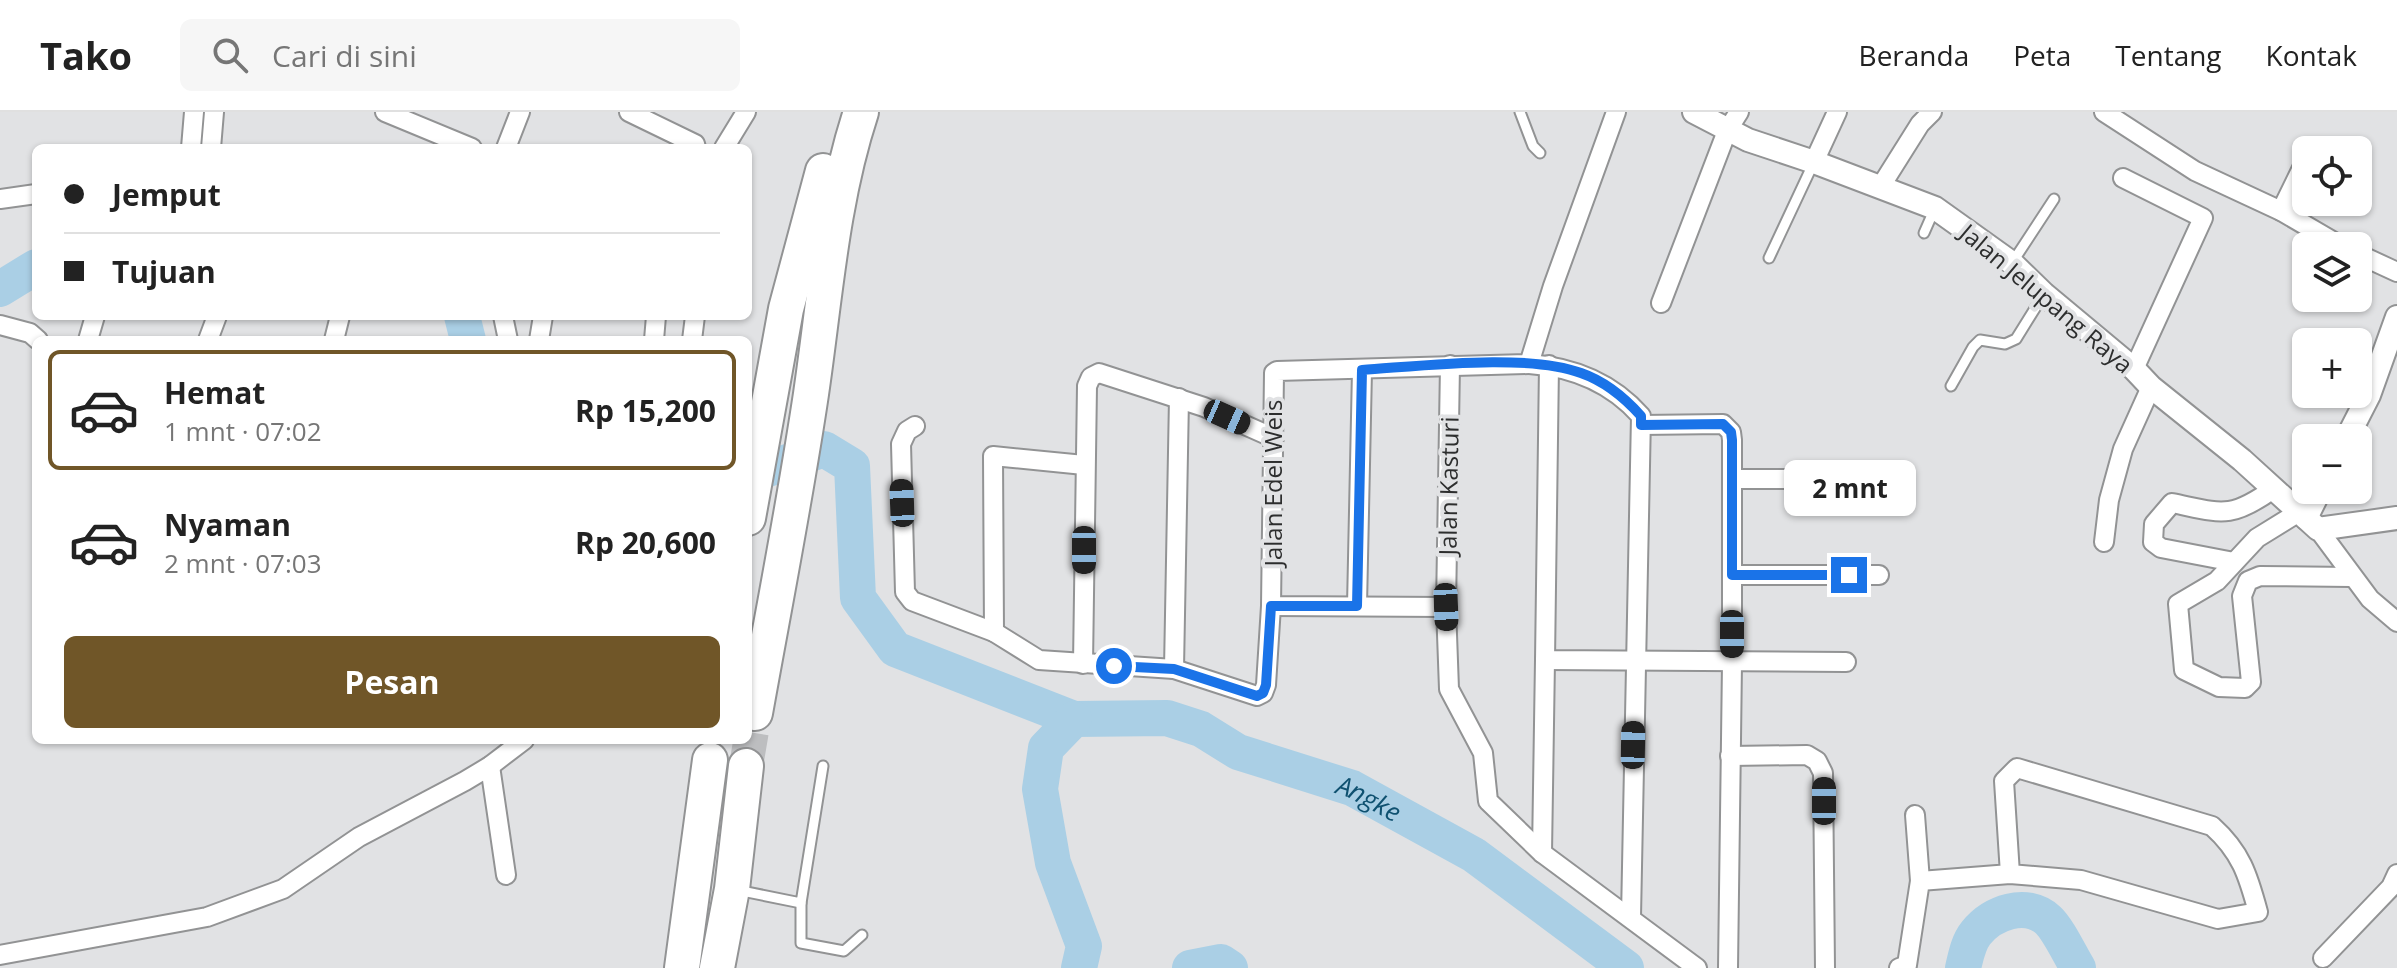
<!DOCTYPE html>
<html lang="id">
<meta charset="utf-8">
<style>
body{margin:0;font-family:"Open Sans",sans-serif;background:#f6f6f6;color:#222;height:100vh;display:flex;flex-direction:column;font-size:30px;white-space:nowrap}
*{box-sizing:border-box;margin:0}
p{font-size:26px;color:#767676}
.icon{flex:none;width:44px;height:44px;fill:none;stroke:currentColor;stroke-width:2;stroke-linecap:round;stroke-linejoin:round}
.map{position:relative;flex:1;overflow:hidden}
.panel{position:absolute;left:32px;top:224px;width:720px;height:408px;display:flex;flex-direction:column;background:#fff;border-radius:12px;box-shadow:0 2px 6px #0004}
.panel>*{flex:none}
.top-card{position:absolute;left:32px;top:32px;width:720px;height:176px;border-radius:12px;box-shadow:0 2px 6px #0004;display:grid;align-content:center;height:176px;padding:0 32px;background:#fff}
.tools{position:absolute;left:2292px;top:24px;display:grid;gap:16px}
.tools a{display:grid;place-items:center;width:80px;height:80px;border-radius:12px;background:#fff;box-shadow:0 2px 6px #0004;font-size:40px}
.end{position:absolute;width:36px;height:36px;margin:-18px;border:10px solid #1a73e8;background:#fff;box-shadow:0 0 0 4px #fff}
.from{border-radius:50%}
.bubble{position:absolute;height:56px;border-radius:12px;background:#fff;box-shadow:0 2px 6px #0004;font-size:26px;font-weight:700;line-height:56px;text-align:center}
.car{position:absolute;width:24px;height:48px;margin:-24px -12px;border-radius:10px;box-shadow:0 0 6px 2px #0007;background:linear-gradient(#222 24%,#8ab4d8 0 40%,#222 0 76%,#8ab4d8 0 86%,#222 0)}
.top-card b{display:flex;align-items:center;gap:28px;height:76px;font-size:30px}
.top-card b+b{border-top:2px solid #e0e0e0}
.top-card i{width:20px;height:20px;background:#222}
ul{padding:14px 0 0;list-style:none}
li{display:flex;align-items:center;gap:24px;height:120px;margin:0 16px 12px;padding:0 16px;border:4px solid transparent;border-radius:12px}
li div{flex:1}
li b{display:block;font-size:30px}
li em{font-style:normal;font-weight:700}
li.selected{border-color:#705628}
li>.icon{width:72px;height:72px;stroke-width:1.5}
.action{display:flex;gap:16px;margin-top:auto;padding:16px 32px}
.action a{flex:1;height:92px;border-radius:12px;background:#705628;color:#fff;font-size:32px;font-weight:700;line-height:92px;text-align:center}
header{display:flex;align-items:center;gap:48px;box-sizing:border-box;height:112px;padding:0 40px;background:#fff;border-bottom:2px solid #e0e0e0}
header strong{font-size:38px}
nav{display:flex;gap:44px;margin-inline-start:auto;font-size:28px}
.search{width:560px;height:72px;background:#f6f6f6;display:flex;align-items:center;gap:20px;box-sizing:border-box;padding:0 28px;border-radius:12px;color:#767676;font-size:30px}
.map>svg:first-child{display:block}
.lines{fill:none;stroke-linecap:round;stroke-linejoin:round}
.river{stroke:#aacfe5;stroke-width:36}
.motorway-tunnel{stroke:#bdbec0;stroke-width:34;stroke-dasharray:34 17;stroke-linecap:butt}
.service-casing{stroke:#929394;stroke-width:13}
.minor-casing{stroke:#929394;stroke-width:22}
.tertiary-casing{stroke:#929394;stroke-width:26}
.motorway-casing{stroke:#929394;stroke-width:38}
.service{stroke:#fff;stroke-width:9}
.minor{stroke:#fff;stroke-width:18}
.tertiary{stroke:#fff;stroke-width:22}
.motorway{stroke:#fff;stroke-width:34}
.route{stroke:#1a73e8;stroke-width:10}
.labels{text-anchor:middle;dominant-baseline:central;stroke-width:8;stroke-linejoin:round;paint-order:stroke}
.street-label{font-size:24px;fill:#2d2e2e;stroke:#e1e2e4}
.water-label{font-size:26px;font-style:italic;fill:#0f5170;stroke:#e1e2e4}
</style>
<header>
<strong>Tako</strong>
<div class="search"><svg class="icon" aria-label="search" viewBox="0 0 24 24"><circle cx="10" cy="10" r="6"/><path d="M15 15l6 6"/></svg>Cari di sini</div>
<nav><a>Beranda</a><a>Peta</a><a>Tentang</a><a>Kontak</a></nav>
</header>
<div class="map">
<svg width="2397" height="856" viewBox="0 0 2397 856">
<rect width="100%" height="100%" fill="#e1e2e4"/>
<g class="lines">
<g class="river">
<path d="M0,177L36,155"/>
<path d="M462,204L468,228"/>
<path id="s1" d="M748,364L824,337L852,354L858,486L895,537L1074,607L1167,606L1201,617L1238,640L1352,676L1474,743L1626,856"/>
<path d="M1074,607L1046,636L1040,677L1053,751L1084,834L1079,856"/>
<path d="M1190,856L1221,850L1230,856"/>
<path d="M1963,856C1966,844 1968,831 1976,821C1992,801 2026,788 2048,808C2058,817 2070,843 2078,856"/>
</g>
<path class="motorway-tunnel" d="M746,654L755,601"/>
<defs>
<g id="service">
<path d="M1520,0L1533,34L1540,41"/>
<path d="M1924,121L1935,96"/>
<path d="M1769,146L1814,50"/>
<path d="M2012,151L2054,87"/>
<path d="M1951,274L1973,235L1980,228L2005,232L2016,227L2044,182"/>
<path d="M737,778L801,791L823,654"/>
<path d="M801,791V831L844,839L862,823"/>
</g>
<g id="minor">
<path d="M385,0L472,36"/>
<path d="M629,0L695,32L696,36"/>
<path d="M2104,0L2195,59L2281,99L2341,134"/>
<path d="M191,36L194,0"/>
<path d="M211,36L214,0"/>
<path d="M506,36L520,0"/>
<path d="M724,36L746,0"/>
<path d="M1814,50L1837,0"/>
<path d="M2123,66L2203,106L2134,257"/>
<path d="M1881,74L1920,12L1932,0"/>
<path d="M0,87L36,82"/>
<path d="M2281,99L2306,48"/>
<path d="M2358,142L2397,160"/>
<path d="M1661,191L1727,19L1739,0"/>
<path d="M503,204L508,228"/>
<path d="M0,213L30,221L38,228"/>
<path d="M88,228L95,204"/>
<path d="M208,228L217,204"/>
<path d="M334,228L340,204"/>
<path d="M539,228L543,204"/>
<path d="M654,228L656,204"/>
<path d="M692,228L695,204"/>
<path d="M1529,252C1573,255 1611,270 1641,304L1631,805"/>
<path d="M1450,253L1446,495L1449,577L1483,641L1488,689L1542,741L1697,856"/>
<path d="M1549,253L1545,548L1846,550"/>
<path d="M1641,313L1723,312L1731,320L1732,328V551L1728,856"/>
<path d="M915,314L907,319L901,332L905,480L912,489L994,520L1039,548L1174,557L1257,584L1263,581L1266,573L1271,494"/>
<path d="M1732,367H1825"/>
<path d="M2299,400L2257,426L2217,469L2178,492L2184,558L2219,575L2245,576L2251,570L2242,484L2248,469L2260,464L2351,465"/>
<path d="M2318,417L2370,487L2397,510"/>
<path d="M2104,430L2109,388L2123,337L2151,275"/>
<path d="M2234,450L2161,436L2153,430L2154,412L2172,391C2221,401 2230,408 2273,377"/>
<path d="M1732,463H1879"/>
<path d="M1357,494L1362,258"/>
<path d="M1446,495L1271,494L1274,261L1277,259L1529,252L1553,174L1616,0"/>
<path d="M994,520L993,344L1084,353"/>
<path d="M1083,552L1087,274L1091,265L1099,261L1204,295L1274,326"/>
<path d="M1174,557L1179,286"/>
<path d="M1730,644L1807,643L1817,649L1823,661L1825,856"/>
<path d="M490,654L506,763"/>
<path d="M1915,703L1920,769"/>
<path d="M1542,741L1545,548"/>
<path d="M0,843L207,805L283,777L359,725L465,669L490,654L524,628"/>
<path d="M2323,846L2391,775L2397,762"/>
<path d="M1899,856L1907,853L1920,769L2010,762L2081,768L2218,807L2258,800C2248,763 2241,740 2212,714L2017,656L2004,669L2010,762"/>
</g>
<g id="tertiary">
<path d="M1694,0L1748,28L1814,50L1935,96L2012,151L2044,182L2134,257L2151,275L2242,348L2318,417L2397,406"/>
<path d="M2347,326L2369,283L2397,205"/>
<path d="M2306,406L2320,378"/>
</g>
<g id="motorway">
<path d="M748,406L786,197L823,59"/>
<path d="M755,601C774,495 795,389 811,282C825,187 831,91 861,0"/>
<path d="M682,856L710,648"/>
<path d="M717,856L732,777L746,654"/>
</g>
</defs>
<use href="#service" class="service-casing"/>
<use href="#minor" class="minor-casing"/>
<use href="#tertiary" class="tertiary-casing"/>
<use href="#motorway" class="motorway-casing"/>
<use href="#service" class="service"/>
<use href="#minor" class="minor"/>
<use href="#tertiary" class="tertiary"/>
<use href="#motorway" class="motorway"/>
</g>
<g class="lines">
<path class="route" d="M1114,554L1174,557L1257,584L1263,581L1266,573L1271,494H1357L1362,258C1422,254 1526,241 1581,261C1604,269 1625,286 1641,304V313L1723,312L1731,320L1732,328V463H1849"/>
</g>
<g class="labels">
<g class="street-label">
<text transform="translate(2047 186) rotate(40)">Jalan Jelupang Raya</text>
<text transform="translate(1272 371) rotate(-90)">Jalan Edel Weis</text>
<text transform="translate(1448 374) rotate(-89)">Jalan Kasturi</text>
</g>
<g class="water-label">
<text stroke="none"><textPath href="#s1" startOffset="812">Angke</textPath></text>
</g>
</g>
</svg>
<div class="tools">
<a><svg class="icon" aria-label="locate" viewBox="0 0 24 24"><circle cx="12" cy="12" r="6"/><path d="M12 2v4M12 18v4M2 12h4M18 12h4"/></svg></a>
<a><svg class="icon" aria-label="layers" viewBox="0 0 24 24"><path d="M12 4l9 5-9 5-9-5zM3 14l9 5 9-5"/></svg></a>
<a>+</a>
<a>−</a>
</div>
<i class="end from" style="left:1114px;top:554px"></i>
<i class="end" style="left:1849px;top:463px"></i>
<div class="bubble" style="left:1784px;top:348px;width:132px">2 mnt</div>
<i class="car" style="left:1227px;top:305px;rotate:114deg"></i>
<i class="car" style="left:902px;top:391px;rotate:358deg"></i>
<i class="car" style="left:1084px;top:438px;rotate:180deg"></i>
<i class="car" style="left:1446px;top:495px;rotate:178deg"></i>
<i class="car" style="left:1732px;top:522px;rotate:180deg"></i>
<i class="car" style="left:1633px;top:633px;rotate:1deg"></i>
<i class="car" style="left:1824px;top:689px;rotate:0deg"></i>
<div class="top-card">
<b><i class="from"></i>Jemput</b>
<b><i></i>Tujuan</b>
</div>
<section class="panel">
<ul>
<li class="selected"><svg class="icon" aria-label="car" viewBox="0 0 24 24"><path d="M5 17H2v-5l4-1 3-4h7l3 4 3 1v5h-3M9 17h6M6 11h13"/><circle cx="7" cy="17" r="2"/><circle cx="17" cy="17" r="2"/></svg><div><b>Hemat</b><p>1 mnt · 07:02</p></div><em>Rp 15,200</em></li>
<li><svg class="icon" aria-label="car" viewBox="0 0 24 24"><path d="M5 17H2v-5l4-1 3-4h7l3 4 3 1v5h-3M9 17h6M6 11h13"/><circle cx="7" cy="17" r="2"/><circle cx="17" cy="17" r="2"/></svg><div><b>Nyaman</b><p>2 mnt · 07:03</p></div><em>Rp 20,600</em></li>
</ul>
<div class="action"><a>Pesan</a></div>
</section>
</div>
